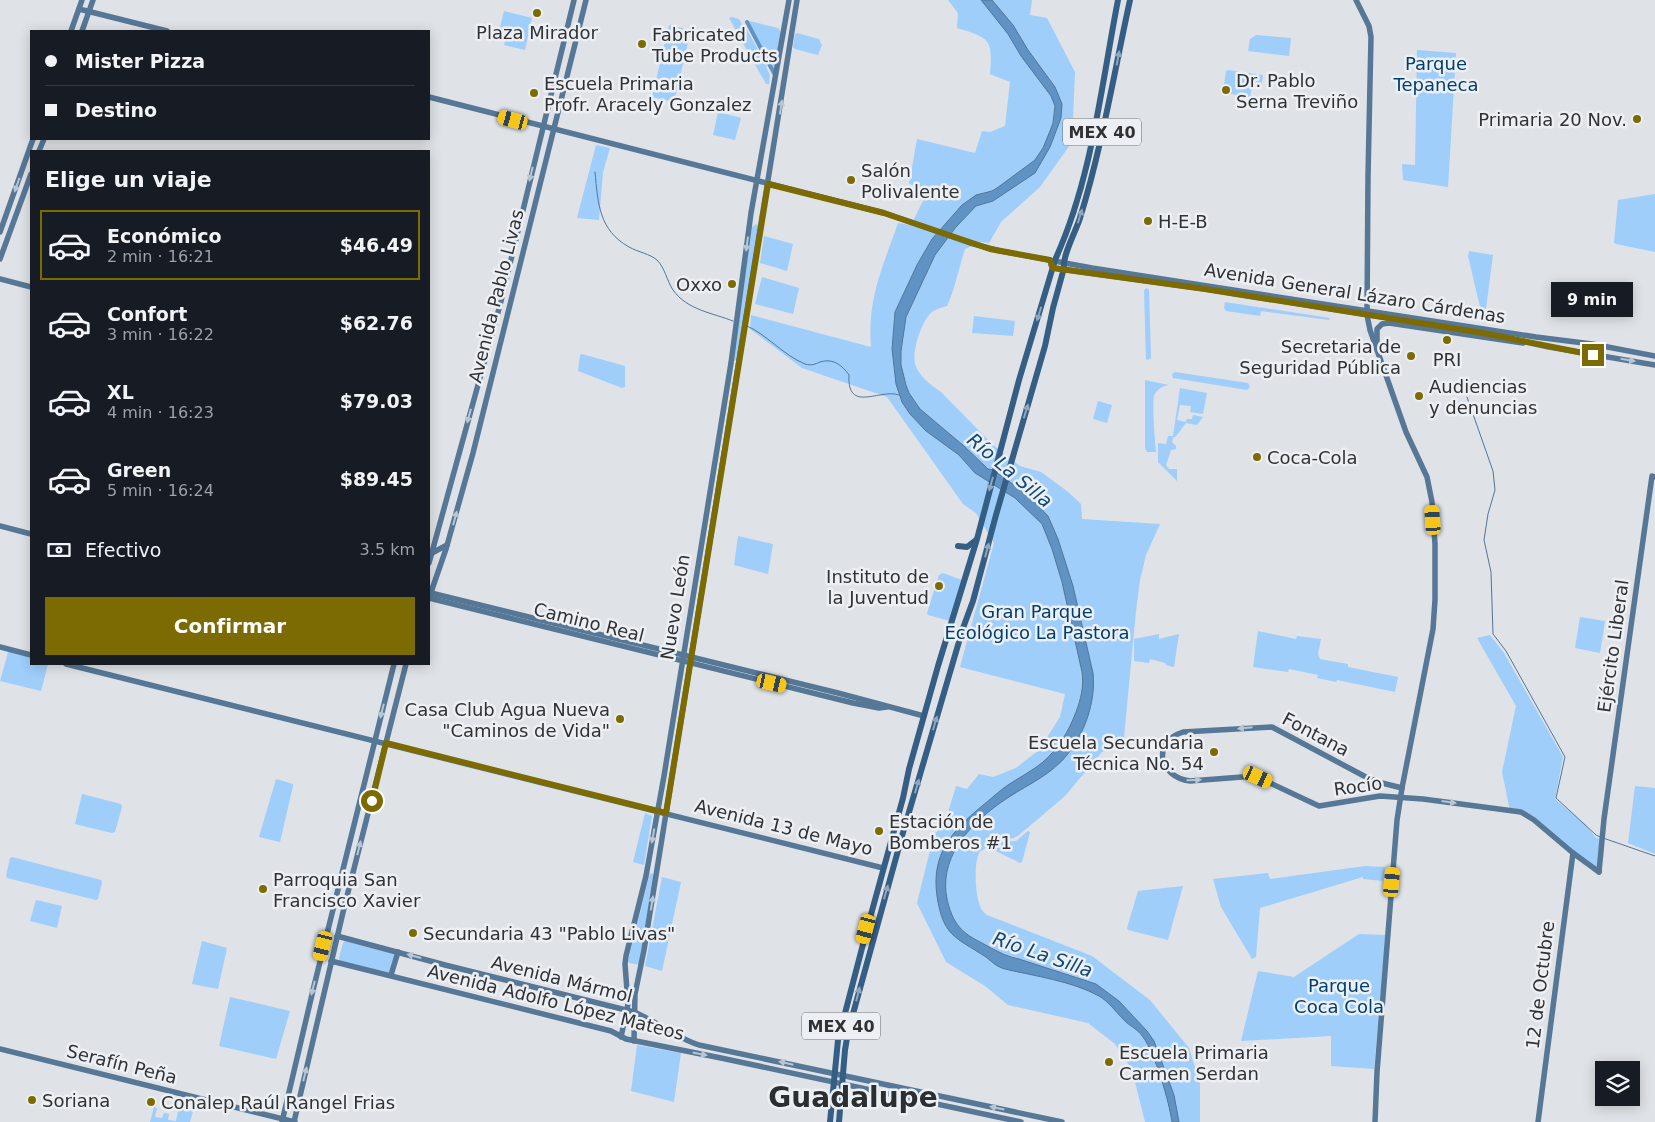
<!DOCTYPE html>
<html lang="es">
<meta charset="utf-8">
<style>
body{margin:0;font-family:"DejaVu Sans",sans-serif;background:#20242c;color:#f1f3f6;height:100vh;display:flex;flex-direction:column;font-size:19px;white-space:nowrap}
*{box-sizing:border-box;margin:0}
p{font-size:16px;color:#9ea1a6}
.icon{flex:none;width:28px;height:28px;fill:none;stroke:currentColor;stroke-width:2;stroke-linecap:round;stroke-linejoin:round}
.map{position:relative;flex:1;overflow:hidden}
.panel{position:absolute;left:30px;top:150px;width:400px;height:515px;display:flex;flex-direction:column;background:#171b24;border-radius:0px;box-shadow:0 2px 12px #0003}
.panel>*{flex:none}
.hud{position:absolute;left:30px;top:30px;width:400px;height:110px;border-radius:0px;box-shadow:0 2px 12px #0003;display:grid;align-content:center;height:110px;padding:0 15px;background:#171b24}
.buttons{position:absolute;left:1595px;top:1061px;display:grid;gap:10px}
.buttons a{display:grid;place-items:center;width:45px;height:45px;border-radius:0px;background:#171b24;box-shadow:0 2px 12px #0003;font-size:25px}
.end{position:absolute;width:22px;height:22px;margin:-11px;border:6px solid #7c6b03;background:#fff;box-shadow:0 0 0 2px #fff}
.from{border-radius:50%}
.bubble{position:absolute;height:35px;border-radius:0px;background:#171b24;box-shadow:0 2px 12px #0003;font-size:16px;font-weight:800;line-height:35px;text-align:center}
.car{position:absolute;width:15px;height:30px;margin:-15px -8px;border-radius:6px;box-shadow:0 0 4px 1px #0007;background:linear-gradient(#f5c518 24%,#345 0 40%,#f5c518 0 76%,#345 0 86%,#f5c518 0)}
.hud b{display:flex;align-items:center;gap:18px;height:48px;font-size:19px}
.hud b+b{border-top:1px solid #363941}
.hud i{width:12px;height:12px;background:#f1f3f6}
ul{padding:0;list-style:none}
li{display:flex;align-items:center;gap:15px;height:70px;margin:0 10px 8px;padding:0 5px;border:2px solid transparent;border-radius:0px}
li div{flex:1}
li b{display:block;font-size:19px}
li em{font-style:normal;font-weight:800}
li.current{border-color:#7c6b03}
li>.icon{width:45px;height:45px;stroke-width:1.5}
h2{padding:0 15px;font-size:22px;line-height:60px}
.pay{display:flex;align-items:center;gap:12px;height:55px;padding:0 15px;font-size:19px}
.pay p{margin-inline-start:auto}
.action{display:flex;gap:10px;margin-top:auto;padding:10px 15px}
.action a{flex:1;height:58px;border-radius:0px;background:#7c6b03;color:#fff;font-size:20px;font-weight:800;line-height:58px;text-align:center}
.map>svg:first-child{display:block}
.green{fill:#9fcefb}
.water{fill:#6093c3;stroke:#527698}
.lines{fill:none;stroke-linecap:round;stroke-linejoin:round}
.stream{stroke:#527698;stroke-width:1}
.canal{stroke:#6093c3;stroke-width:4}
.secondary{stroke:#567796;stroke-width:5.5}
.primary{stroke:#355e84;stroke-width:6}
.oneway{fill:#90a6bc}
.oneway2{fill:#b8c5d2}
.route{stroke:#7c6b03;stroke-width:6}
.poi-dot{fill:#7c6b03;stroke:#eceff3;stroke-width:2}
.labels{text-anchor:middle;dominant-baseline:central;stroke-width:5;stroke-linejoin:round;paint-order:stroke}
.shield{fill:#eceff3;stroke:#696b6d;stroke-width:1}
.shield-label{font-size:16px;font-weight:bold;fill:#313233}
.poi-label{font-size:18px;fill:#313233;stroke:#eceff3;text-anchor:start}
.park-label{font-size:18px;fill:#003f6d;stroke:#eceff3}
.street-label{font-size:18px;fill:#313233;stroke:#eceff3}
.water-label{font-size:19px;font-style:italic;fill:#0f4a78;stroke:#eceff3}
.town-label{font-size:28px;font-weight:bold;fill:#2c2f31;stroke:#eceff3}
</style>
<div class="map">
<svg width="1655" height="1122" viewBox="0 0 1655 1122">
<rect width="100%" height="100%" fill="#dfe2e6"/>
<g class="green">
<path d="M948,0H1032L1030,15L1047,18L1075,72L1072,142L1040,187L1001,222L989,243L981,242L965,249C959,267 955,289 947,306C943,307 936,309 932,312C922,320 912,350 915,363C917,375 932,386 941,392L994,446L1020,466L1041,472L1067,491L1081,504L1082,519L1160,524L1146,555L1140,580L1136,611L1123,748L1111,747L1102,752L1065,796L1019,835L1014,838L993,841L982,851L981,850C973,859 975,894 980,906C981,909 984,913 987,915L1092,956L1150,1000L1189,1048L1200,1083V1122H1145L1132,1070L1115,1044L1088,1023L1008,1005L985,986L946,962L917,903L934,834L944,826L956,786L967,789L979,774L993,777L1016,768L1039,750L1060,717L1065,694L960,667L994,543L976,513L963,504L887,397L802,368L750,329L751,315L871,347C867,298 883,267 898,223L911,225L929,189L909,184L917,139L975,153L982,131L990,132L1005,126L1010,82L990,74C993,39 990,38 957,28L958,13Z"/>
<path d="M504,11L532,18L525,50L504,45L507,34L499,32Z"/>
<path d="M732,17L739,19L744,28H746L767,66L766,67L770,75L769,84H766L729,18Z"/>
<path d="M749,21L778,28L781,32L774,70L748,23Z"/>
<path d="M669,25L691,30L674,102L652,97Z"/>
<path d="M797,33L819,39L822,45L818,55L795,49L793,47L795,34Z"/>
<path d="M1256,35L1291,38L1289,56L1248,51L1250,39Z"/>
<path d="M1417,50L1456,53L1448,187L1403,180L1402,164L1415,165Z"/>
<path d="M1228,70L1263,75L1261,89L1252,87L1250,97L1224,93L1223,92L1226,71Z"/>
<path d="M718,112L741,118L735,140L713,135Z"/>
<path d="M596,145L610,148L603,172L599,220L577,218Z"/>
<path d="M1655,194V252L1616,244L1614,243L1618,200Z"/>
<path d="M756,224L759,226L737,361L733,360L752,227Z"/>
<path d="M764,236L793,244L787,271L760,263Z"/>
<path d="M1469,251L1493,255L1484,324L1468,256Z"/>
<path d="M762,277L799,288L793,314L755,304Z"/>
<path d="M1147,288L1149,290L1151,358L1148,360L1146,359L1144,290Z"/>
<path d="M1225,302L1330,318L1329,320L1261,311L1260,316L1226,311L1224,308Z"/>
<path d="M974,316L1015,321L1013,336L972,333Z"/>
<path d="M582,354L625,366V387L622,388L578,371L580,355Z"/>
<path d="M1175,372L1248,383L1250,387L1247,390L1173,378L1172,374Z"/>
<path d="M1145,380L1169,385C1162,386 1157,389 1154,396C1152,407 1155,439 1156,452H1147L1145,448Z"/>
<path d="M1180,388L1207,393L1203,414L1190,412L1191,406L1180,405L1177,420L1186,422L1187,419H1192L1193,415L1203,417L1197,425L1186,423C1181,428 1179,435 1173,438L1172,442L1176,446V449L1171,450L1166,465L1169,469H1177V481L1158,462V443L1166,444L1168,436H1173Z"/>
<path d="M1098,401L1112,405L1107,423L1093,419Z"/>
<path d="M738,536L773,544L768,574L734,565Z"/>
<path d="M943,573L962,580L950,621L928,615L927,613L939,575Z"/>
<path d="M1580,617L1605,621L1600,653L1575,648Z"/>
<path d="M1258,631L1296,639L1297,636L1321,639L1318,654L1320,659L1348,664V667L1398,677L1395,692L1337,680L1336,682L1317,678L1318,675L1289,669L1288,672L1253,667Z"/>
<path d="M1159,634V639L1179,634L1174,667L1166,665L1165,663L1150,659L1149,663L1134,661V639Z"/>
<path d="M1490,635L1504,653L1563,757L1555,799L1586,825L1596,838L1602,839L1599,872L1534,820L1510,811L1502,772L1516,706L1477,638Z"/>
<path d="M9,649L31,656V664H48L41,691L0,681Z"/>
<path d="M276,779L293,784V786L280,842L259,837Z"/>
<path d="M1635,786L1655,788V854L1628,843Z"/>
<path d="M82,794L121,804L122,807L115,832L112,833L75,824Z"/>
<path d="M645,813L652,816L644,865L633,862Z"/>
<path d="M1028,831L1030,832L1022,862L1020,863L992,849L996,842L1016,841Z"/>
<path d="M12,857L101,880L102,883L98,899L96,900L7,878L6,876L10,858Z"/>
<path d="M1365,866L1385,867L1383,881L1363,879V877L1260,908L1256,957L1252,959L1221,907L1213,879L1268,873L1270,879Z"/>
<path d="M650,873L656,875L641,965L629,963L628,961Z"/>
<path d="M662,877L681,882L662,971L645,966Z"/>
<path d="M1183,886L1168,940L1128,930L1127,928L1138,891Z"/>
<path d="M36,900L62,906L57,928L30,921Z"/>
<path d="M1359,934L1386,935L1374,1069L1331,1066V1036L1241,1041L1258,971L1294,977Z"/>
<path d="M202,941L227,948L218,989L192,984Z"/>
<path d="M345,941L395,954L389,973L340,961L339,958L343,943Z"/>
<path d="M230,997L290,1011L276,1059L219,1046Z"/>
<path d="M637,1045L681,1053L674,1102L631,1091Z"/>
<path d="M180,1101L195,1104L190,1122H150L154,1107L157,1108L155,1117L162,1118L164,1113L169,1114L168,1120L176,1121Z"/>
</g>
<path class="water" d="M981,0H992L1013,25L1028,50L1055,87L1062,104L1061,118L1050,147L1035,173L993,201L976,206L956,227L935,255L906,317L901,351V365L906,385L909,393L920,409L964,446L988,469L993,470L1028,495L1048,516L1058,539L1073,586L1093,673C1096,701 1085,733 1067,755C1052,774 1029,784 1009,797C969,823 930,863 952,915C961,935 974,938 991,948C1001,953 1008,957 1019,959L1096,984L1119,1001L1147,1031L1154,1041L1174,1095L1179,1122H1172C1169,1101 1155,1053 1143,1037C1138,1029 1129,1026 1123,1019C1115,1011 1109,1002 1099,996C1072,981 1034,976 1005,969C997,967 992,962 986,957C955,937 943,936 937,896C931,854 952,831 982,806C991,799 999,791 1008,785C1020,777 1032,771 1043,762C1058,749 1069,731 1076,712C1081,699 1084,686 1082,672L1062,582L1052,549L1042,524L1015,498L975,473L959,455L926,431L910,414L902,402L896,384L892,349L895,312L917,265L932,239L962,205L976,195L992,191L997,188L1035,160L1043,148L1050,131L1053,123L1055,106L1051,96L1021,56L1008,34Z"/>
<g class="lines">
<g class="stream">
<path d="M595,172C598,204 599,230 629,247C638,252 650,254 657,260C665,268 667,281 673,290C687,310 713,313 733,321"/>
<path d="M747,326C766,334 783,355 805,364C812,366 815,364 820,362C833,358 842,365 849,375C847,414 880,388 899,395"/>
<path d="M1467,397L1493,471L1495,490L1488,514L1484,540L1491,572L1493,634L1506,651L1565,757L1556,798L1596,835L1600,837"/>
<path d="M1603,838L1655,856"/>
</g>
<path class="canal" d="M747,22L775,75"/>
<g class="secondary">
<path d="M1356,0L1369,26L1371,37L1368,176L1367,315L1370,330L1406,432L1427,477L1432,502L1435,544V600L1433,629L1402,788L1397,820L1377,1072L1375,1122"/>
<path d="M79,9L167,31"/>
<path d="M71,31L82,0"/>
<path d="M82,31L93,0"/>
<path d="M429,97L884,213L970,243L1000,251L1092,268L1536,337L1592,344L1655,356"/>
<path d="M39,151L44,139"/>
<path d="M0,232L33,139"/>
<path d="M0,259L31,174"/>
<path d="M1051,265L1053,268L1205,289L1483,333L1549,347L1655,365"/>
<path d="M0,279L31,287"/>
<path d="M1377,342V329L1382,324L1389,323L1523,343"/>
<path d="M0,526L31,534"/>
<path d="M432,553L447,545"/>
<path d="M429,563L500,305L574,0"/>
<path d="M431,593L838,693L924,716"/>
<path d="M429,598L446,549L473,453L586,0"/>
<path d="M429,598L853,703L879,708L887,707"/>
<path d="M0,647L31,655"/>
<path d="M66,664L883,868"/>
<path d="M1402,788L1378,782L1364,776L1272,727L1183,732C1151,742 1159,777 1190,781L1255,776L1319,806L1380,796L1423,799L1521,812L1534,820L1573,853L1599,872"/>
<path d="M1599,872L1604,819L1652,476L1655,477"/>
<path d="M337,936L445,965L634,1012C656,1021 677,1038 699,1045L1062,1122"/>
<path d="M331,961L611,1031L626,1039L721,1058L1021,1122"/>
<path d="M391,975L398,952"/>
<path d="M621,1037L628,1004L625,964L626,956L646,876L664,776L731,363L751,213L789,0"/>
<path d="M634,1041L635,994L644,950L797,0"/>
<path d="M0,1049L295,1122"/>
<path d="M282,1122L314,986L394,664"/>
<path d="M294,1122L344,908L406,664"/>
<path d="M1538,1122L1573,853"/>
</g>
<g class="primary">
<path d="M958,546L967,547L976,540"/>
<path d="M830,1122L838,1040L867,929L903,798L909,769L938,666L977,539L1019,380L1055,260C1092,179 1101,87 1118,0"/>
<path d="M839,1122L845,1050L848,1032L902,836L963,628L973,601L996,515L1045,346L1053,308L1064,268C1062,256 1076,231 1080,218C1102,147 1114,73 1130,0"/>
</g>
</g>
<defs><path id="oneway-solid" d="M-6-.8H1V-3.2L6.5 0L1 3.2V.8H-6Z" transform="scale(1.25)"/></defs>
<g class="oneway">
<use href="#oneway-solid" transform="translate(1118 58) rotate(-79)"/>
<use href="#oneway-solid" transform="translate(1080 216) rotate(-73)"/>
<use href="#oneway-solid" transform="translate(1039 314) rotate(107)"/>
<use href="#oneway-solid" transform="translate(1026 411) rotate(-73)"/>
<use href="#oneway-solid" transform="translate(991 484) rotate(105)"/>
<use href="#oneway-solid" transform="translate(987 550) rotate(-75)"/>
<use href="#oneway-solid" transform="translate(935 723) rotate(-74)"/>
<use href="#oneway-solid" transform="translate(917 786) rotate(-74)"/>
<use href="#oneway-solid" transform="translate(886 892) rotate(-74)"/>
<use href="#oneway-solid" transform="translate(858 994) rotate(-76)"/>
</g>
<g class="oneway2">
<use href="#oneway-solid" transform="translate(781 107) rotate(-81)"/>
<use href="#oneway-solid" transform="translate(531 174) rotate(104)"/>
<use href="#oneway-solid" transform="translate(17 185) rotate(110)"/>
<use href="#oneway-solid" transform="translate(747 244) rotate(98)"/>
<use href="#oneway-solid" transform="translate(1628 360) rotate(9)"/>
<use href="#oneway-solid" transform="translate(469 416) rotate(105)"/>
<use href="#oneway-solid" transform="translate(455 518) rotate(-75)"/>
<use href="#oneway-solid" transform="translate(382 711) rotate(104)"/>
<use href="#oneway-solid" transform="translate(1245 728) rotate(175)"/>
<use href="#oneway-solid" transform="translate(1194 780) rotate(-2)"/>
<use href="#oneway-solid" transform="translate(1449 802) rotate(8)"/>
<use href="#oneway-solid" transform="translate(653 836) rotate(100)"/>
<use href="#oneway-solid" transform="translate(359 848) rotate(-76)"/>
<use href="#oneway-solid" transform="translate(652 903) rotate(-81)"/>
<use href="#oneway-solid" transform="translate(414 956) rotate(-165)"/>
<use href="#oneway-solid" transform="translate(313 988) rotate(104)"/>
<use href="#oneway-solid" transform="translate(700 1054) rotate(11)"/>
<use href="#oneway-solid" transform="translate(786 1063) rotate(-167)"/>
<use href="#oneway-solid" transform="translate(305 1074) rotate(-76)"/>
<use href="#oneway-solid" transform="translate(997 1108) rotate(-168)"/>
</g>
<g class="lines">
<path class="route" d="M372,801L386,743L666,813L768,184L884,213L990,249L1050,260L1053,268L1205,289L1483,333L1593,355"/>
</g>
<g class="poi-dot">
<circle cx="537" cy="13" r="5"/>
<circle cx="642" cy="44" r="5"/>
<circle cx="1226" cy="90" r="5"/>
<circle cx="534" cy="93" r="5"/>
<circle cx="1637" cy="119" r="5"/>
<circle cx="851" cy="180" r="5"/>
<circle cx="1148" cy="221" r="5"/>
<circle cx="732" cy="284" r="5"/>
<circle cx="1447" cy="340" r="5"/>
<circle cx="1411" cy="356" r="5"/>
<circle cx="1419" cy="396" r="5"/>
<circle cx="1257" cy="457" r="5"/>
<circle cx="939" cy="586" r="5"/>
<circle cx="620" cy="719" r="5"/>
<circle cx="1214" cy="752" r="5"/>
<circle cx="879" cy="831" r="5"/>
<circle cx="263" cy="889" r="5"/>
<circle cx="413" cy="933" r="5"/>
<circle cx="1109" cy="1062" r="5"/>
<circle cx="32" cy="1100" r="5"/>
<circle cx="151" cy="1102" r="5"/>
</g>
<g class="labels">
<g class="shield">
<rect x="1063" y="118.5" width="78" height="27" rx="4"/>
<rect x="802" y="1012.5" width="78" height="27" rx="4"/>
</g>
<g class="shield-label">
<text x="1102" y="132">MEX 40</text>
<text x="841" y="1026">MEX 40</text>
</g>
<g class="poi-label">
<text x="537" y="32" text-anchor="middle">Plaza Mirador</text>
<text x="652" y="34">Fabricated<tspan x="652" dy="21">Tube Products</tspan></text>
<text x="1236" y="80">Dr. Pablo<tspan x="1236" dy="21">Serna Treviño</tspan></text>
<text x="544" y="83">Escuela Primaria<tspan x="544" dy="21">Profr. Aracely Gonzalez</tspan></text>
<text x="1627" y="119" text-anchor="end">Primaria 20 Nov.</text>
<text x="861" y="170">Salón<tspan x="861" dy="21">Polivalente</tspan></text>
<text x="1158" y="221">H-E-B</text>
<text x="722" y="284" text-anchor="end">Oxxo</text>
<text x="1401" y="346" text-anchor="end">Secretaria de<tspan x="1401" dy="21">Seguridad Pública</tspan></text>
<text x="1447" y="359" text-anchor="middle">PRI</text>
<text x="1429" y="386">Audiencias<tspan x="1429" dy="21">y denuncias</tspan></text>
<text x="1267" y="457">Coca-Cola</text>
<text x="929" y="576" text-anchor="end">Instituto de<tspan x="929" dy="21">la Juventud</tspan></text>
<text x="610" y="709" text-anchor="end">Casa Club Agua Nueva<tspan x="610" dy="21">"Caminos de Vida"</tspan></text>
<text x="1204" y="742" text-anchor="end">Escuela Secundaria<tspan x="1204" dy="21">Técnica No. 54</tspan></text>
<text x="889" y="821">Estación de<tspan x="889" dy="21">Bomberos #1</tspan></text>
<text x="273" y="879">Parroquia San<tspan x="273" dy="21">Francisco Xavier</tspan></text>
<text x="423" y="933">Secundaria 43 "Pablo Livas"</text>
<text x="1119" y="1052">Escuela Primaria<tspan x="1119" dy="21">Carmen Serdan</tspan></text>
<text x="42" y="1100">Soriana</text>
<text x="161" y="1102">Conalep Raúl Rangel Frias</text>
</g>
<g class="park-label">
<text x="1436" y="63">Parque<tspan x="1436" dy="21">Tepaneca</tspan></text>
<text x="1037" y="611">Gran Parque<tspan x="1037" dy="21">Ecológico La Pastora</tspan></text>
<text x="1339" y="985">Parque<tspan x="1339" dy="21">Coca Cola</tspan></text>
</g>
<g class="street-label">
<text transform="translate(1355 293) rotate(9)">Avenida General Lázaro Cárdenas</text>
<text transform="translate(496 296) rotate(-76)">Avenida Pablo Livas</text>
<text transform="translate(675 607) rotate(-81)">Nuevo León</text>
<text transform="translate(589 622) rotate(14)">Camino Real</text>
<text transform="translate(1613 646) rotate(-82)">Ejército Liberal</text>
<text transform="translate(1316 734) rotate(28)">Fontana</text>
<text transform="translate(1358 786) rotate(-8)">Rocío</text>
<text transform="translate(784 827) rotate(14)">Avenida 13 de Mayo</text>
<text transform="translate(562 979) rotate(14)">Avenida Mármol</text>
<text transform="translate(1540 985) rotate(-83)">12 de Octubre</text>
<text transform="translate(556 1002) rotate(14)">Avenida Adolfo López Mateos</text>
<text transform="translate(122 1064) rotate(14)">Serafín Peña</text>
</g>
<g class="water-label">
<text transform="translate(1010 470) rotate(40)">Río La Silla</text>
<text transform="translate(1043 954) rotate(19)">Río La Silla</text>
</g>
<g class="town-label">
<text x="853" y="1097">Guadalupe</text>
</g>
</g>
</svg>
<div class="buttons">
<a><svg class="icon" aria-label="layers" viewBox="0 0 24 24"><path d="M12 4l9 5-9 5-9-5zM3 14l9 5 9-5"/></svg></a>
</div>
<i class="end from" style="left:372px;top:801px"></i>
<i class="end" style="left:1593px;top:355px"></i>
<div class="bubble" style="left:1551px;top:282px;width:82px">9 min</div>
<i class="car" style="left:513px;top:120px;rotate:285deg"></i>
<i class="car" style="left:1433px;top:520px;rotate:356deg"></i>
<i class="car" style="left:772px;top:683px;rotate:103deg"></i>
<i class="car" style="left:1258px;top:777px;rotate:115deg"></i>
<i class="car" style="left:1392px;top:882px;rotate:5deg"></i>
<i class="car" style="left:866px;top:929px;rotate:195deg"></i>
<i class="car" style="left:323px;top:946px;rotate:194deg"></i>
<div class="hud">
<b><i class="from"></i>Mister Pizza</b>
<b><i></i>Destino</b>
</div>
<section class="panel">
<h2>Elige un viaje</h2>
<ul>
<li class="current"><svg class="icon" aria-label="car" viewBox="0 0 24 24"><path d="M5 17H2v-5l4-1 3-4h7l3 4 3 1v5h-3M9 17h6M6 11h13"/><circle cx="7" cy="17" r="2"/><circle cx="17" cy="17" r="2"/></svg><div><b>Económico</b><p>2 min · 16:21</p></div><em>$46.49</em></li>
<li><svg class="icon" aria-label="car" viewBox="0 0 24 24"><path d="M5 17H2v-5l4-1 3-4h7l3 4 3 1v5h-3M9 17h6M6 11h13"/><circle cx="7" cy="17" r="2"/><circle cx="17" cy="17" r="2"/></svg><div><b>Confort</b><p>3 min · 16:22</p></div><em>$62.76</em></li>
<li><svg class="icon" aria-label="car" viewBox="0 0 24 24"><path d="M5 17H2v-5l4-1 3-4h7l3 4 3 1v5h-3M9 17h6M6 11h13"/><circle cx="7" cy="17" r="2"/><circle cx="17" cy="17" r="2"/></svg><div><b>XL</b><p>4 min · 16:23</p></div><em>$79.03</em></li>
<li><svg class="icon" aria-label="car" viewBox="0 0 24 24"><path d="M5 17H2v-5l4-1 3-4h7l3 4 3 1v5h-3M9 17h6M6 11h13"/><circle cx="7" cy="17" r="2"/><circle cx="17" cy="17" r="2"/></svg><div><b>Green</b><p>5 min · 16:24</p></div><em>$89.45</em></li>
</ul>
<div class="pay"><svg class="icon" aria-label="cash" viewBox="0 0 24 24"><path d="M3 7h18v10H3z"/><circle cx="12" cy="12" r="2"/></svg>Efectivo<p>3.5 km</p></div>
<div class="action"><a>Confirmar</a></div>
</section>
</div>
